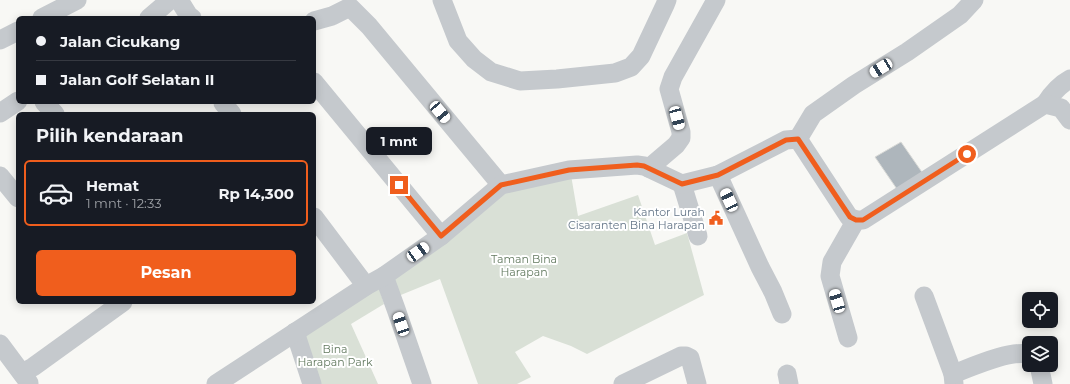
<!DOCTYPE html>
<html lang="id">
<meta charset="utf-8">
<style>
body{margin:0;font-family:Montserrat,sans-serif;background:#20242c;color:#f1f3f6;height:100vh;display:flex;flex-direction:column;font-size:15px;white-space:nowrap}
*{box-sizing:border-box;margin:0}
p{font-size:13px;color:#9ea1a6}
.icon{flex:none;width:22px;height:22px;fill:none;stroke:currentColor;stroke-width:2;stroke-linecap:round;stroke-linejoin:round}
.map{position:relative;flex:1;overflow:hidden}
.side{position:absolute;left:16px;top:112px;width:300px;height:192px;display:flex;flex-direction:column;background:#171b24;border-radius:6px;box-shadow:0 2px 10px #0003}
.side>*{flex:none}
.top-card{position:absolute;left:16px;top:16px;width:300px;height:88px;border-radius:6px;box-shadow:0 2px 10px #0003;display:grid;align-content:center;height:88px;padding:0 20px;background:#171b24}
.buttons{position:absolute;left:1022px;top:292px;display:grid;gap:8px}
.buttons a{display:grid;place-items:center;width:36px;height:36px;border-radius:6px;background:#171b24;box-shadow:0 2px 10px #0003;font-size:20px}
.end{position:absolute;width:18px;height:18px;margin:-9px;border:5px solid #f05e1d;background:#fff;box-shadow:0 0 0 2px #fff}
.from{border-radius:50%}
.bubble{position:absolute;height:28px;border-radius:6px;background:#171b24;box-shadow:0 2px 10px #0003;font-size:13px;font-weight:700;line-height:28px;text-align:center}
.car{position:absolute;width:12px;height:24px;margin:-12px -6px;border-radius:5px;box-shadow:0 0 3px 1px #0007;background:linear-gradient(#fff 24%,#345 0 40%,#fff 0 76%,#345 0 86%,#fff 0)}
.top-card b{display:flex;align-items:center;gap:14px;height:38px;font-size:15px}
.top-card b+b{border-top:1px solid #363941}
.top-card i{width:10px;height:10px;background:#f1f3f6}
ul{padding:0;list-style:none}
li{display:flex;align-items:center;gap:12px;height:66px;margin:0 8px 6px;padding:0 12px;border:2px solid transparent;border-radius:6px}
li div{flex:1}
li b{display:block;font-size:15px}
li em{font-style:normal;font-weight:700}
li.active{border-color:#f05e1d}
li>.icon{width:36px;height:36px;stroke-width:1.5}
h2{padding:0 20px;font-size:18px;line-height:48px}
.button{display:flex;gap:8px;margin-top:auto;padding:8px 20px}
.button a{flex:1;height:46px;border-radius:6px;background:#f05e1d;color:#fff;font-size:16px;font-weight:700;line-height:46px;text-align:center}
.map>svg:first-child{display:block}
.green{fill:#d9e0d6}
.building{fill:#aeb6bc;stroke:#d9dad7}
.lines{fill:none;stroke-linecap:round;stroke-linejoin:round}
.minor{stroke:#c5c9cd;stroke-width:19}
.route{stroke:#f05e1d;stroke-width:5}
.labels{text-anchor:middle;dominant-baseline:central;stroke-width:4;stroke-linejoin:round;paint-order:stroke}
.poi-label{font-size:11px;fill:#657688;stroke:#fff;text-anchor:end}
.park-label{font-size:11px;fill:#637a60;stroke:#fff}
</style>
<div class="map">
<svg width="1070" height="384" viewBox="0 0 1070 384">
<rect width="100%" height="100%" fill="#f8f8f5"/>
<g class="green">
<path d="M571,175L578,216L638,195L655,245L687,233L704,295L587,354L571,346L543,336L515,352L531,377L517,384H478L440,279L391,299L383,281L510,184Z"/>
<path d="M378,284L384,304L351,324L378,384H314L299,332Z"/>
</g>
<path class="building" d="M901,142L926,178L901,195L875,157Z"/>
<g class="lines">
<g class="minor">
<path d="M179,0L189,16L192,18"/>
<path d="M442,0L458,41L474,59L491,72L520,81L557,79L615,73L631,67L641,56L665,5L667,0"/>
<path d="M42,18L77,0"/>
<path d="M149,18L170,0"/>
<path d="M314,21L332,16L350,7L369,26L501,185"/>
<path d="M0,40L18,31"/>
<path d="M314,82L441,236"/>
<path d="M44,102L55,114"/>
<path d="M223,103L232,114"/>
<path d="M1045,104C1052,93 1059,85 1070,79"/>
<path d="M0,113L18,101"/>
<path d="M798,139L813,114L854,85L907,52L960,15L974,0"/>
<path d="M649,168L676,145L681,138V132L669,89L673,77L716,0"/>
<path d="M718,175L760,267L773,292L782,314"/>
<path d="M0,176L18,198"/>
<path d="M682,184L698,236"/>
<path d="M314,217L366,286"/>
<path d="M384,276L396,309L422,384"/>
<path d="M924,296L953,374L954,384"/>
<path d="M295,332L312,384"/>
<path d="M848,338L830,276L832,262L856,220"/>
<path d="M0,344L29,383"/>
<path d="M1039,365L1043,384"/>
<path d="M22,373L33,367L123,302"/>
<path d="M787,374L789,384"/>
<path d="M953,374C972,367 1009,350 1029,354"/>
<path d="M216,384L366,286L384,276L441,236L501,185L569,170L637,165L644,166L682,184L718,175L786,140L798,139L849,217L856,220H863L1045,104L1061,108L1070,120"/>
<path d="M623,384L681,356H686L690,358L697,384"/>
</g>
</g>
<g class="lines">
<path class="route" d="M399,185L441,236L501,185L569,170L637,165L644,166L682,184L718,175L786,140L798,139L850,217L856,220H863L967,154"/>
</g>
<defs>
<symbol id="civic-bare" viewBox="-9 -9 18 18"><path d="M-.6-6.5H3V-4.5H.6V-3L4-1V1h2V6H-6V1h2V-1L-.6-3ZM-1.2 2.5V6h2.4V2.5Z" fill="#f05e1d" stroke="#fff" stroke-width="2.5" paint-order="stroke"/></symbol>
</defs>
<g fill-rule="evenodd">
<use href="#civic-bare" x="706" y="208" width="20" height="20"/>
</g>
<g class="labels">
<g class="poi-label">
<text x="705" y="212">Kantor Lurah<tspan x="705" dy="13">Cisaranten Bina Harapan</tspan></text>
</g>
<g class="park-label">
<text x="524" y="259">Taman Bina<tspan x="524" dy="13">Harapan</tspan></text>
<text x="335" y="349">Bina<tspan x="335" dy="13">Harapan Park</tspan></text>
</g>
</g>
</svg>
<div class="buttons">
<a><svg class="icon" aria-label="locate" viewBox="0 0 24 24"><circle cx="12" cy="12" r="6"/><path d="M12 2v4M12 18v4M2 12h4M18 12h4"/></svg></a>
<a><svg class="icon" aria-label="layers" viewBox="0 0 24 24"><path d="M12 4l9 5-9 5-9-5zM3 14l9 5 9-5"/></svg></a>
</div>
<i class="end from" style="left:967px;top:154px"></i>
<i class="end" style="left:399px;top:185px"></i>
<div class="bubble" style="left:366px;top:127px;width:66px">1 mnt</div>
<i class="car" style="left:881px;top:68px;rotate:238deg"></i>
<i class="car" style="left:440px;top:112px;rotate:140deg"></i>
<i class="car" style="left:677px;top:118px;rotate:165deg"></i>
<i class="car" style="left:729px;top:200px;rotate:335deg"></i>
<i class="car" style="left:418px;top:252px;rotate:55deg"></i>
<i class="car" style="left:837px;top:301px;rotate:343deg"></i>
<i class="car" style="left:401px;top:324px;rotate:341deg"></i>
<div class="top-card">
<b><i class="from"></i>Jalan Cicukang</b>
<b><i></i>Jalan Golf Selatan II</b>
</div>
<section class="side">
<h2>Pilih kendaraan</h2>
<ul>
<li class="active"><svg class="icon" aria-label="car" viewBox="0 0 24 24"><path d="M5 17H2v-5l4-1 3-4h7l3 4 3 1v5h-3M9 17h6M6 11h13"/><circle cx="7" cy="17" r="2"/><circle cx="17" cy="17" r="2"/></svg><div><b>Hemat</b><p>1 mnt · 12:33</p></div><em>Rp 14,300</em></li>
</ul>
<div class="button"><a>Pesan</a></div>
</section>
</div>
